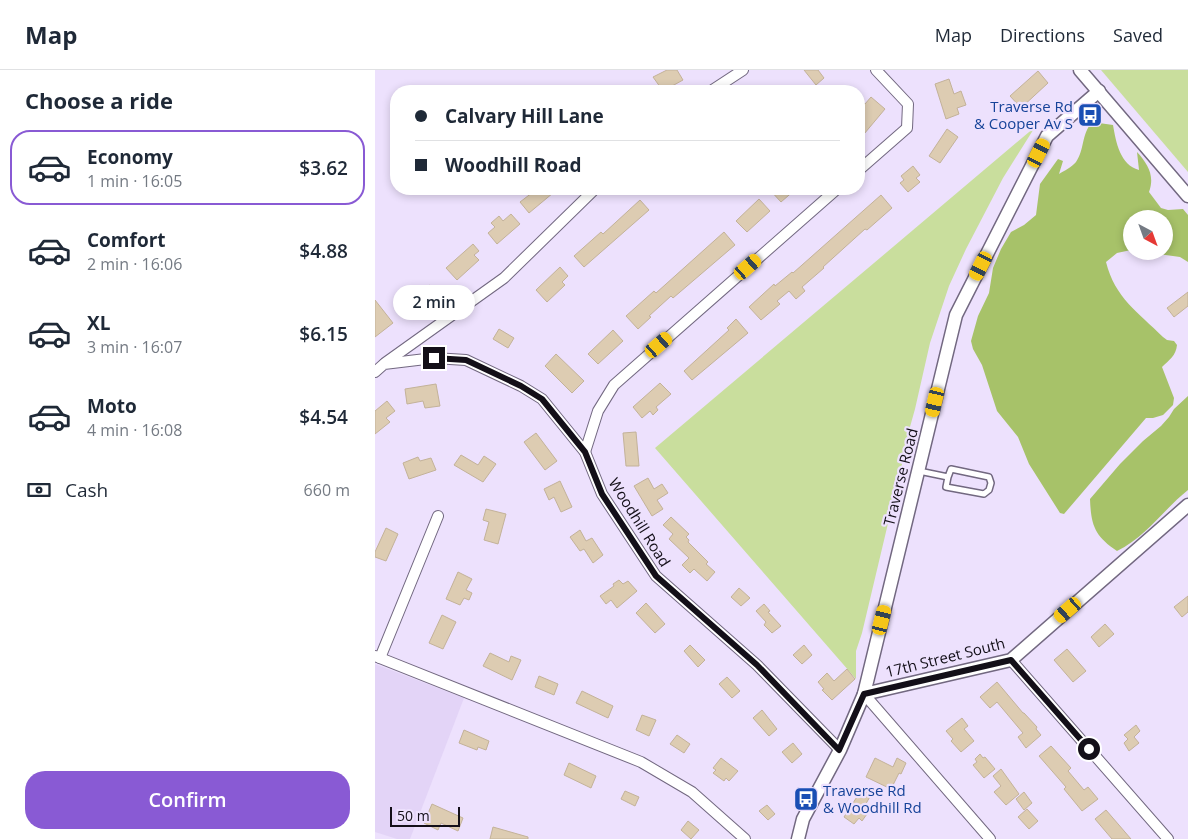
<!DOCTYPE html>
<meta charset="utf-8">
<style>
body{margin:0;font-family:"Open Sans",sans-serif;background:#f6f6f7;color:#1f2937;height:100vh;display:flex;flex-direction:column;font-size:19px;white-space:nowrap}
*{box-sizing:border-box;margin:0}
p{font-size:16px;color:#747a83}
.icon{flex:none;width:28px;height:28px;fill:none;stroke:currentColor;stroke-width:2;stroke-linecap:round;stroke-linejoin:round}
.map{position:relative;flex:1;overflow:hidden}
.panel{display:flex;flex-direction:column;background:#fff;width:375px}
.panel>*{flex:none}
.hud{position:absolute;left:15px;top:15px;width:475px;height:110px;border-radius:20px;box-shadow:0 2px 8px #0003;display:grid;align-content:center;height:110px;padding:0 25px;background:#fff}
.needle{width:32px;rotate:139deg}
.tools{position:absolute;left:748px;top:140px;display:grid;gap:10px}
.tools a{display:grid;place-items:center;width:50px;height:50px;border-radius:50%;background:#fff;box-shadow:0 2px 8px #0003;font-size:25px}
.scale{position:absolute;left:15px;bottom:12px;width:70px;box-sizing:border-box;padding-left:5px;border:2px solid #130f18;border-top:0;font-size:14px;line-height:18px;white-space:nowrap;color:#130f18;-webkit-text-stroke:4px #ede1fd;paint-order:stroke}
.end{position:absolute;width:22px;height:22px;margin:-11px;border:6px solid #130f18;background:#fff;box-shadow:0 0 0 2px #fff}
.from{border-radius:50%}
.bubble{position:absolute;height:35px;border-radius:18px;background:#fff;box-shadow:0 2px 8px #0003;font-size:16px;font-weight:600;line-height:35px;text-align:center}
.car{position:absolute;width:15px;height:30px;margin:-15px -8px;border-radius:6px;box-shadow:0 0 4px 1px #0007;background:linear-gradient(#f5c518 24%,#345 0 40%,#f5c518 0 76%,#345 0 86%,#f5c518 0)}
.hud b{display:flex;align-items:center;gap:18px;height:48px;font-size:19px}
.hud b+b{border-top:1px solid #e0e1e3}
.hud i{width:12px;height:12px;background:#1f2937}
ul{padding:0;list-style:none}
li{display:flex;align-items:center;gap:15px;height:75px;margin:0 10px 8px;padding:0 15px;border:2px solid transparent;border-radius:20px}
li div{flex:1}
li b{display:block;font-size:19px}
li em{font-style:normal;font-weight:600}
li.selected{border-color:#895ad4}
li>.icon{width:45px;height:45px;stroke-width:1.5}
h2{padding:0 25px;font-size:22px;line-height:60px}
.pay{display:flex;align-items:center;gap:12px;height:55px;padding:0 25px;font-size:19px}
.pay p{margin-inline-start:auto}
.primary-button{display:flex;gap:10px;margin-top:auto;padding:10px 25px}
.primary-button a{flex:1;height:58px;border-radius:20px;background:#895ad4;color:#fff;font-size:20px;font-weight:600;line-height:58px;text-align:center}
header{display:flex;align-items:center;gap:30px;box-sizing:border-box;height:70px;padding:0 25px;background:#fff;border-bottom:1px solid #e0e1e3}
header strong{font-size:24px}
nav{display:flex;gap:28px;margin-inline-start:auto;font-size:18px}
main{display:flex;flex:1;min-height:0}
.map>svg:first-child{display:block}
.built{fill:#e3d4f7}
.green{fill:#c9de9d}
.forest{fill:#a7c269}
.building{fill:#ddccb2;stroke:#c3b299}
.lines{fill:none;stroke-linecap:round;stroke-linejoin:round}
.service-casing{stroke:#726880;stroke-width:8}
.minor-casing{stroke:#726880;stroke-width:12}
.tertiary-casing{stroke:#726880;stroke-width:15}
.service{stroke:#fff;stroke-width:5}
.minor{stroke:#fff;stroke-width:10}
.tertiary{stroke:#fff;stroke-width:12}
.route{stroke:#130f18;stroke-width:6}
.labels{text-anchor:middle;dominant-baseline:central;stroke-width:4.5;stroke-linejoin:round;paint-order:stroke}
.transit-label{font-size:15px;fill:#164399;stroke:#ede1fd;text-anchor:end}
.street-label{font-size:15px;fill:#130f18;stroke:#ede1fd}
</style>
<header>
<strong>Map</strong>
<nav><a>Map</a><a>Directions</a><a>Saved</a></nav>
</header>
<main>
<section class="panel">
<h2>Choose a ride</h2>
<ul>
<li class="selected"><svg class="icon" aria-label="car" viewBox="0 0 24 24"><path d="M5 17H2v-5l4-1 3-4h7l3 4 3 1v5h-3M9 17h6M6 11h13"/><circle cx="7" cy="17" r="2"/><circle cx="17" cy="17" r="2"/></svg><div><b>Economy</b><p>1 min · 16:05</p></div><em>$3.62</em></li>
<li><svg class="icon" aria-label="car" viewBox="0 0 24 24"><path d="M5 17H2v-5l4-1 3-4h7l3 4 3 1v5h-3M9 17h6M6 11h13"/><circle cx="7" cy="17" r="2"/><circle cx="17" cy="17" r="2"/></svg><div><b>Comfort</b><p>2 min · 16:06</p></div><em>$4.88</em></li>
<li><svg class="icon" aria-label="car" viewBox="0 0 24 24"><path d="M5 17H2v-5l4-1 3-4h7l3 4 3 1v5h-3M9 17h6M6 11h13"/><circle cx="7" cy="17" r="2"/><circle cx="17" cy="17" r="2"/></svg><div><b>XL</b><p>3 min · 16:07</p></div><em>$6.15</em></li>
<li><svg class="icon" aria-label="car" viewBox="0 0 24 24"><path d="M5 17H2v-5l4-1 3-4h7l3 4 3 1v5h-3M9 17h6M6 11h13"/><circle cx="7" cy="17" r="2"/><circle cx="17" cy="17" r="2"/></svg><div><b>Moto</b><p>4 min · 16:08</p></div><em>$4.54</em></li>
</ul>
<div class="pay"><svg class="icon" aria-label="cash" viewBox="0 0 24 24"><path d="M3 7h18v10H3z"/><circle cx="12" cy="12" r="2"/></svg>Cash<p>660 m</p></div>
<div class="primary-button"><a>Confirm</a></div>
</section>
<div class="map">
<svg width="813" height="769" viewBox="0 0 813 769">
<rect width="100%" height="100%" fill="#ede1fd"/>
<path class="built" d="M0,594L89,628L35,769H22L0,762Z"/>
<g class="green">
<path d="M726,0H813V102Z"/>
<path d="M660,57L628,108L591,179L574,216L555,273L540,339L533,364L529,386L487,563L481,581V609L280,378Z"/>
</g>
<g class="forest">
<path d="M717,52L738,55C741,72 745,95 764,100L762,82C773,94 780,106 774,122L786,138L793,140L808,139L813,145V192L805,187L762,181H789V149H756V180L742,183L731,192C740,228 763,242 788,267L792,270L799,271L802,275C801,286 794,290 787,297L799,328L798,335L788,345L778,348H771L689,444L685,443L654,394L643,367L622,341L607,295L598,279L596,271L603,246L614,223L618,198L626,179L636,162L649,155L661,145L665,114L683,89L688,91L684,104C689,101 697,97 701,92C710,79 706,65 717,52Z"/>
<path d="M813,326V420C789,439 771,467 742,481C720,466 716,456 715,429L745,394L768,371L786,356L794,347L799,339Z"/>
</g>
<g class="building">
<path d="M292,0H302L308,10L288,21L278,7Z"/>
<path d="M429,0H443L449,8L441,15Z"/>
<path d="M663,1L673,13L646,38L635,26Z"/>
<path d="M574,9L579,24L586,21L591,35L582,38L584,44L571,49L560,14Z"/>
<path d="M496,27L510,39L484,70V29L490,34Z"/>
<path d="M572,59L583,67L565,93L554,86Z"/>
<path d="M538,96L545,105L541,108L545,112L533,122L525,113L529,110L526,106Z"/>
<path d="M162,119H174L178,123L154,143L145,132Z"/>
<path d="M394,119H421L406,132Z"/>
<path d="M506,125L517,138L492,160L490,159L448,197L449,198L427,217L430,221L421,229L414,221L402,231L405,234L386,250L374,237L399,214L400,216L417,202L418,203Z"/>
<path d="M384,129L395,141L372,162L361,151Z"/>
<path d="M265,130L274,140L209,197L199,186L226,162L228,164Z"/>
<path d="M136,144L145,154L122,174L113,163L120,157L116,153L124,146L128,151Z"/>
<path d="M349,162L360,175L298,228L296,226L274,246L276,247L263,259L251,246L279,221L281,223Z"/>
<path d="M98,174L104,181L99,185L104,190L82,210L71,198Z"/>
<path d="M185,197L193,206L187,212L190,215L172,232L161,220Z"/>
<path d="M55,215L63,225L43,241L35,230Z"/>
<path d="M813,222V236L799,247L792,238Z"/>
<path d="M0,230L18,253L0,267Z"/>
<path d="M361,249L373,263L317,310L309,301L354,260L352,258Z"/>
<path d="M124,259L139,268L133,278L118,269Z"/>
<path d="M238,260L248,271L223,294L213,284Z"/>
<path d="M181,284L209,311L197,323L170,296Z"/>
<path d="M285,313L296,324L281,337L283,340L278,345L275,341L267,348L258,337Z"/>
<path d="M61,314L65,336L50,338L48,331L32,334L30,319Z"/>
<path d="M12,331L20,341L11,348L15,352L0,364V341Z"/>
<path d="M261,362L264,396H251L248,363Z"/>
<path d="M161,363L182,391L170,400L149,372Z"/>
<path d="M86,385L103,395L109,386L121,394L108,412L79,395Z"/>
<path d="M43,387L45,391L56,388L61,400L34,409L28,393Z"/>
<path d="M273,408L279,419L287,414L293,423L282,430L288,439L277,446L259,416Z"/>
<path d="M185,411L197,437L186,442L179,427L174,430L169,419Z"/>
<path d="M111,439L131,444L123,474L109,470L114,452L108,450Z"/>
<path d="M296,447L314,464L311,467L314,470L313,472L333,492L331,494L340,502L332,511L319,499L315,503L307,495L314,488L294,469L298,464L288,455Z"/>
<path d="M11,458L23,464L11,491L0,487V482Z"/>
<path d="M205,460L211,471L217,468L228,485L218,493L209,479L205,481L195,467Z"/>
<path d="M83,502L97,509L91,520L97,523L94,530L89,528L85,535L71,529Z"/>
<path d="M244,510L248,514L253,511L262,521L242,538L236,530L231,534L225,526L239,516L238,514Z"/>
<path d="M364,518L375,528L366,536L356,527Z"/>
<path d="M813,526V542L807,547L799,537Z"/>
<path d="M271,533L290,554L280,563L261,543Z"/>
<path d="M389,534L395,541L393,542L406,556L397,563L389,555L391,552L381,541Z"/>
<path d="M67,545L81,552L68,579L54,573Z"/>
<path d="M730,554L739,564L724,577L716,567Z"/>
<path d="M315,575L330,590L323,597L309,581Z"/>
<path d="M429,575L437,585L427,594L418,585Z"/>
<path d="M692,579L711,601L698,612L679,590Z"/>
<path d="M115,583L134,592L136,586L146,590L137,610L108,596Z"/>
<path d="M472,599L480,609L457,630L447,620L449,619L443,612L452,603L459,611Z"/>
<path d="M164,606L183,614L179,625L160,617Z"/>
<path d="M352,607L365,621L357,628L344,614Z"/>
<path d="M622,612L648,643H649L662,657L661,659L666,665L651,678L643,667L648,663L622,632L615,638L605,627Z"/>
<path d="M207,621L238,636L233,648L201,633Z"/>
<path d="M387,640L402,659L394,666L378,648Z"/>
<path d="M267,645L281,650L274,666L261,660Z"/>
<path d="M587,648L593,656L589,659L599,671L586,682L576,671L578,669L571,661Z"/>
<path d="M761,655L765,661L759,667L764,673L754,681L749,673L753,669L749,665Z"/>
<path d="M89,660L114,671L111,680L103,677L102,680L84,673Z"/>
<path d="M302,665L315,674L309,683L295,674Z"/>
<path d="M418,673L427,684L417,693L407,682Z"/>
<path d="M676,676L696,698L693,701L709,720L713,717L723,729L707,741L689,719L691,717L664,686Z"/>
<path d="M605,684L608,688L610,687L620,699L609,708L598,695L602,692L600,689Z"/>
<path d="M346,688L363,701L354,711L351,708L349,711L338,703L341,700L338,698Z"/>
<path d="M500,688L518,697L522,688L531,693L526,704L524,703L516,719L491,707Z"/>
<path d="M194,693L221,706L216,718L189,705Z"/>
<path d="M626,699L644,724L631,735L619,722L626,716L618,706Z"/>
<path d="M487,719L496,725L489,737L494,741L487,751L484,748L479,754L469,747Z"/>
<path d="M250,721L264,727L260,736L246,729Z"/>
<path d="M649,722L657,733L649,740L641,729Z"/>
<path d="M57,734L88,748L83,761L66,753L63,760L49,753Z"/>
<path d="M392,735L400,744L393,750L384,741Z"/>
<path d="M652,739L663,751L654,759L643,747Z"/>
<path d="M731,740L756,769H737L720,749Z"/>
<path d="M313,751L324,760L316,769L306,760Z"/>
<path d="M118,757L153,767V769H115Z"/>
</g>
<g class="lines">
<defs>
<path id="service" d="M544,401L573,407L576,399L614,407L616,413L614,420L609,424L571,417L573,407"/>
<g id="minor">
<path d="M336,21L368,0"/>
<path d="M484,100L532,58L533,34L501,0"/>
<path d="M10,293L129,208L220,119"/>
<path d="M0,302L9,294L59,288L91,290L146,316L167,329L210,382L227,424L281,506L382,595L465,680"/>
<path d="M210,382L223,341L239,315L462,119"/>
<path d="M0,586L266,692L317,722L370,769"/>
<path d="M5,588L63,446"/>
<path d="M636,590L793,769"/>
<path d="M489,624L615,769"/>
</g>
<g id="tertiary">
<path d="M705,0L813,126"/>
<path d="M489,624L636,590L813,435"/>
<path d="M423,769L428,749L465,680L489,624L581,245L672,66L724,21"/>
</g>
</defs>
<use href="#service" class="service-casing"/>
<use href="#minor" class="minor-casing"/>
<use href="#tertiary" class="tertiary-casing"/>
<use href="#service" class="service"/>
<use href="#minor" class="minor"/>
<use href="#tertiary" class="tertiary"/>
</g>
<g class="lines">
<path class="route" d="M59,288L91,290L146,316L167,329L210,382L227,424L281,506L382,595L464,680L489,624L636,590L714,679"/>
</g>
<defs>
<symbol id="bus-square" viewBox="-11 -11 22 22"><rect x="-9" y="-9" width="18" height="18" rx="4" fill="#1a4fb4" stroke="#ede1fd"/><path d="M-5-6H5V4H4V6H2V4H-2V6H-4V4H-5ZM-3.5-4V0h7V-4ZM-3.5 1.2v1.5H-2V1.2ZM2 1.2v1.5H3.5V1.2Z" fill="#fff"/></symbol>
</defs>
<g fill-rule="evenodd">
<use href="#bus-square" x="701" y="31" width="28" height="28"/>
<use href="#bus-square" x="417" y="715" width="28" height="28"/>
</g>
<g class="labels">
<g class="transit-label">
<text x="698" y="36">Traverse Rd<tspan x="698" dy="17">&amp; Cooper Av S</tspan></text>
<text x="448" y="720" text-anchor="start">Traverse Rd<tspan x="448" dy="17">&amp; Woodhill Rd</tspan></text>
</g>
<g class="street-label">
<text transform="translate(525 407) rotate(-76)">Traverse Road</text>
<text transform="translate(265 452) rotate(58)">Woodhill Road</text>
<text transform="translate(570 587) rotate(-14)">17th Street South</text>
</g>
</g>
</svg>
<div class="tools">
<a><svg class="needle" viewBox="-14 -14 28 28"><path d="M0-13l5 13h-10z" fill="#e53935"/><path d="M0 13l5-13h-10z" fill="#747a83"/></svg></a>
</div>
<div class="scale">50 m</div>
<i class="end from" style="left:714px;top:679px"></i>
<i class="end" style="left:59px;top:288px"></i>
<div class="bubble" style="left:18px;top:215px;width:82px">2 min</div>
<i class="car" style="left:664px;top:83px;rotate:27deg"></i>
<i class="car" style="left:606px;top:196px;rotate:207deg"></i>
<i class="car" style="left:373px;top:197px;rotate:49deg"></i>
<i class="car" style="left:284px;top:275px;rotate:49deg"></i>
<i class="car" style="left:560px;top:332px;rotate:193deg"></i>
<i class="car" style="left:693px;top:540px;rotate:229deg"></i>
<i class="car" style="left:507px;top:550px;rotate:14deg"></i>
<div class="hud">
<b><i class="from"></i>Calvary Hill Lane</b>
<b><i></i>Woodhill Road</b>
</div>
</div>
</main>
